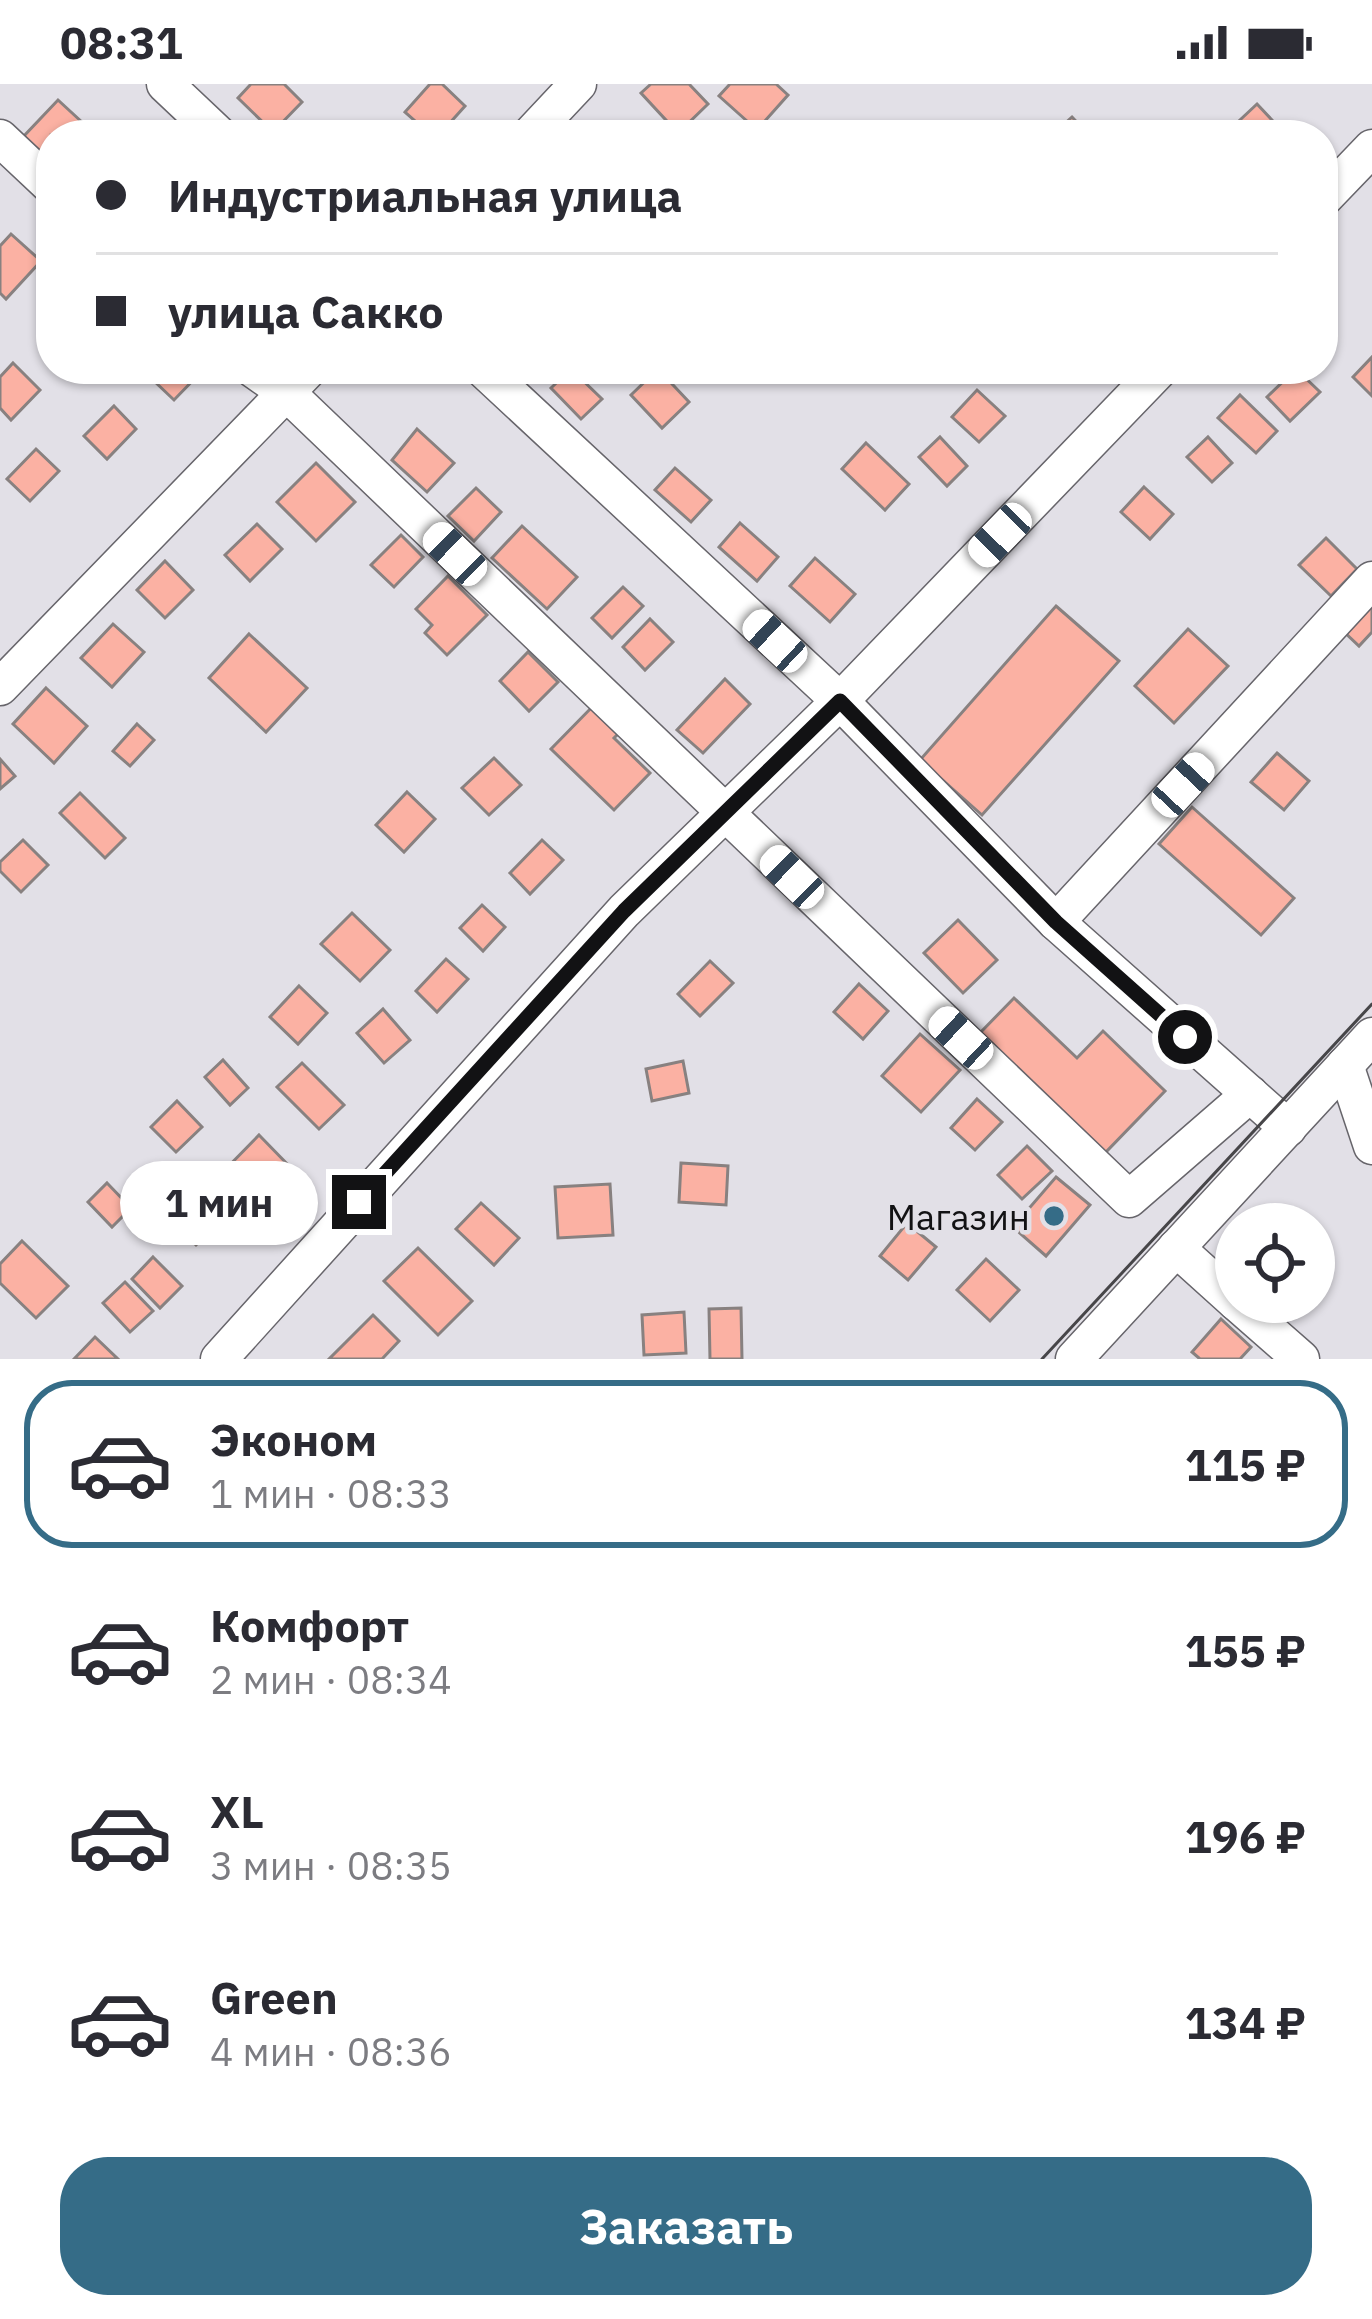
<!DOCTYPE html>
<html lang="ru">
<meta charset="utf-8">
<style>
body{margin:0;font-family:"IBM Plex Sans",sans-serif;background:#f2f2f3;color:#2b2b33;height:100vh;display:flex;flex-direction:column;font-size:45px;white-space:nowrap}
*{box-sizing:border-box;margin:0}
p{font-size:39px;color:#7c7c81}
.icon{flex:none;width:66px;height:66px;fill:none;stroke:currentColor;stroke-width:2;stroke-linecap:round;stroke-linejoin:round}
.map{position:relative;height:1275px;overflow:hidden}
.sheet{display:flex;flex-direction:column;background:#fff;flex:1}
.sheet>*{flex:none}
.hud{position:absolute;left:36px;top:36px;width:1302px;height:264px;border-radius:48px;box-shadow:0 3px 9px #0004;display:grid;align-content:center;height:264px;padding:0 60px;background:#fff}
.controls{position:absolute;left:1215px;top:1119px;display:grid;gap:24px}
.controls a{display:grid;place-items:center;width:120px;height:120px;border-radius:50%;background:#fff;box-shadow:0 3px 9px #0004;font-size:60px}
.end{position:absolute;width:54px;height:54px;margin:-27px;border:15px solid #121214;background:#fff;box-shadow:0 0 0 6px #fff}
.from{border-radius:50%}
.bubble{position:absolute;height:84px;border-radius:42px;background:#fff;box-shadow:0 3px 9px #0004;font-size:39px;font-weight:700;line-height:84px;text-align:center}
.car{position:absolute;width:36px;height:72px;margin:-36px -18px;border-radius:15px;box-shadow:0 0 9px 3px #0007;background:linear-gradient(#fff 24%,#345 0 40%,#fff 0 76%,#345 0 86%,#fff 0)}
.hud b{display:flex;align-items:center;gap:42px;height:114px;font-size:45px}
.hud b+b{border-top:3px solid #e1e1e2}
.hud i{width:30px;height:30px;background:#2b2b33}
ul{padding:21px 0 0;list-style:none}
li{display:flex;align-items:center;gap:36px;height:168px;margin:0 24px 18px;padding:0 36px;border:6px solid transparent;border-radius:48px}
li div{flex:1}
li b{display:block;font-size:45px}
li em{font-style:normal;font-weight:700}
li.selected{border-color:#356c87}
li>.icon{width:108px;height:108px;stroke-width:1.5}
.primary-button{display:flex;gap:24px;margin-top:auto;padding:24px 60px}
.primary-button a{flex:1;height:138px;border-radius:48px;background:#356c87;color:#fff;font-size:48px;font-weight:700;line-height:138px;text-align:center}
.status{display:flex;justify-content:space-between;align-items:center;height:84px;padding:0 60px;background:#fff;direction:ltr}
.status svg{height:33px;fill:currentColor}
.map>svg:first-child{display:block}
.building{fill:#fbb1a3;stroke:#888180;stroke-width:3}
.lines{fill:none;stroke-linecap:round;stroke-linejoin:round}
.minor-casing{stroke:#67656b;stroke-width:39}
.minor{stroke:#fff;stroke-width:36}
.tram{stroke:#474649;stroke-width:3}
.route{stroke:#121214;stroke-width:15}
.poi-dot{fill:#356c87;stroke:#e2e0e7;stroke-width:4.5}
.labels{text-anchor:middle;dominant-baseline:central;stroke-width:9;stroke-linejoin:round;paint-order:stroke}
.poi-label{font-size:36px;fill:#121214;stroke:#e2e0e7;text-anchor:end}
</style>
<div class="status"><b>08:31</b><svg viewBox="0 0 49 12"><path d="M0 12V9h3v3zM5 12V6h3v6zM10 12V3h3v9zM15 12V0h3v12zM26 1h20v11H26zM47 4h2v5h-2z"/></svg></div>
<div class="map">
<svg width="1372" height="1275" viewBox="0 0 1372 1275">
<rect width="100%" height="100%" fill="#e2e0e7"/>
<g class="building">
<path d="M251,0H284L302,18L273,48L238,14Z"/>
<path d="M430,0H442L465,22L439,51H431L405,28Z"/>
<path d="M651,0H689L708,20L678,49L641,9Z"/>
<path d="M730,0H776L788,11L757,46L719,12Z"/>
<path d="M58,16L84,40L73,51H51L49,77L23,53Z"/>
<path d="M1257,20L1286,51H1224Z"/>
<path d="M1072,33L1089,51H1052Z"/>
<path d="M11,150L41,177L6,215L0,209V162Z"/>
<path d="M1372,273V312L1353,293Z"/>
<path d="M13,279L40,306L11,336L0,324V293Z"/>
<path d="M162,285H202L203,286L174,316L152,295Z"/>
<path d="M571,285L602,315L581,335L551,304Z"/>
<path d="M658,285L689,318L662,344L631,311Z"/>
<path d="M1296,285L1320,308L1290,337L1267,313Z"/>
<path d="M977,306L1005,332L979,358L952,333Z"/>
<path d="M1240,311L1277,347L1256,369L1218,334Z"/>
<path d="M114,322L136,345L107,375L84,352Z"/>
<path d="M417,345L454,379L427,408L392,376Z"/>
<path d="M940,353L967,382L947,402L919,373Z"/>
<path d="M1208,353L1232,379L1212,398L1187,373Z"/>
<path d="M866,359L909,400L885,426L842,385Z"/>
<path d="M36,365L59,387L30,417L7,395Z"/>
<path d="M316,379L355,418L316,457L277,418Z"/>
<path d="M675,384L711,416L691,438L655,406Z"/>
<path d="M1144,403L1173,430L1150,455L1121,428Z"/>
<path d="M476,404L501,428L474,457L448,432Z"/>
<path d="M740,439L778,473L757,497L719,463Z"/>
<path d="M257,440L282,465L250,497L225,471Z"/>
<path d="M522,442L577,493L547,525L492,474Z"/>
<path d="M401,451L423,473L394,503L371,481Z"/>
<path d="M1326,454L1357,485L1331,512L1299,481Z"/>
<path d="M815,474L855,510L830,538L790,502Z"/>
<path d="M165,477L193,506L165,534L137,506Z"/>
<path d="M448,492L487,531L447,571L425,549L432,541L416,525Z"/>
<path d="M623,503L643,522L612,554L592,534Z"/>
<path d="M1372,511V548L1359,562L1341,545Z"/>
<path d="M1056,522L1119,577L982,731L920,676Z"/>
<path d="M650,535L673,558L645,586L623,563Z"/>
<path d="M113,540L144,568L112,603L81,574Z"/>
<path d="M1188,545L1228,582L1174,639L1135,602Z"/>
<path d="M249,550L307,604L266,648L209,594Z"/>
<path d="M528,568L558,598L529,627L500,597Z"/>
<path d="M725,595L750,620L703,669L677,646Z"/>
<path d="M46,604L87,642L54,679L13,640Z"/>
<path d="M595,620L622,646L614,654L650,689L614,726L551,665Z"/>
<path d="M137,640L154,656L130,682L113,667Z"/>
<path d="M1277,669L1309,697L1284,726L1251,698Z"/>
<path d="M494,674L521,701L489,731L462,704Z"/>
<path d="M0,675L15,692L0,705Z"/>
<path d="M407,708L435,735L404,768L376,741Z"/>
<path d="M80,709L125,754L105,774L60,729Z"/>
<path d="M1192,723L1294,814L1261,851L1159,760Z"/>
<path d="M23,756L48,781L21,808L0,787V778Z"/>
<path d="M542,756L563,776L530,810L510,789Z"/>
<path d="M482,821L505,843L483,867L460,844Z"/>
<path d="M352,829L390,866L360,897L321,860Z"/>
<path d="M958,836L997,876L963,909L924,869Z"/>
<path d="M446,875L468,895L437,928L416,907Z"/>
<path d="M710,877L733,899L700,932L678,910Z"/>
<path d="M859,900L888,927L863,955L834,928Z"/>
<path d="M299,902L327,929L298,960L270,933Z"/>
<path d="M1014,914L1077,974L1103,947L1165,1007L1103,1071L979,950Z"/>
<path d="M383,925L410,956L384,979L357,949Z"/>
<path d="M920,950L960,986L921,1028L882,992Z"/>
<path d="M223,976L248,1004L230,1021L205,993Z"/>
<path d="M683,977L689,1009L652,1017L646,985Z"/>
<path d="M302,979L344,1021L319,1045L277,1003Z"/>
<path d="M977,1015L1002,1038L975,1066L951,1044Z"/>
<path d="M177,1017L202,1043L176,1068L151,1043Z"/>
<path d="M259,1051L294,1087L253,1128L218,1093Z"/>
<path d="M1027,1062L1052,1087L1022,1115L998,1091Z"/>
<path d="M681,1079L728,1082L726,1121L679,1118Z"/>
<path d="M1056,1093L1090,1121L1046,1172L1013,1143Z"/>
<path d="M107,1099L131,1124L112,1143L88,1118Z"/>
<path d="M610,1100L613,1151L558,1154L555,1103Z"/>
<path d="M199,1118L219,1138L196,1161L176,1141Z"/>
<path d="M481,1119L519,1154L494,1181L456,1145Z"/>
<path d="M907,1139L936,1163L908,1196L880,1172Z"/>
<path d="M22,1157L68,1202L36,1234L0,1199V1180Z"/>
<path d="M418,1164L472,1217L438,1251L384,1197Z"/>
<path d="M153,1173L182,1202L160,1224L132,1195Z"/>
<path d="M986,1175L1019,1206L990,1237L957,1206Z"/>
<path d="M125,1198L153,1227L130,1248L103,1219Z"/>
<path d="M741,1224L742,1275H710L709,1225Z"/>
<path d="M684,1228L686,1269L644,1271L642,1231Z"/>
<path d="M373,1231L399,1257L382,1275H329Z"/>
<path d="M1221,1235L1251,1263L1240,1275H1200L1192,1268Z"/>
<path d="M95,1253L118,1275H74Z"/>
</g>
<g class="lines">
<defs>
<g id="minor">
<path d="M165,0L219,51"/>
<path d="M530,51L578,0"/>
<path d="M0,54L51,102"/>
<path d="M1323,115L1372,64"/>
<path d="M253,285L287,309L1129,1115L1250,1010"/>
<path d="M483,285L840,617L1056,838L1288,1044"/>
<path d="M0,603L309,285"/>
<path d="M1056,838L1372,496"/>
<path d="M1345,981L1372,1062"/>
<path d="M1176,1164L1236,1218"/>
<path d="M1236,1218L1301,1275"/>
<path d="M219,1275L624,827L840,617L1160,285"/>
<path d="M1074,1275L1372,952"/>
</g>
</defs>
<use href="#minor" class="minor-casing"/>
<use href="#minor" class="minor"/>
<path class="tram" d="M1042,1275L1372,920"/>
</g>
<g class="lines">
<path class="route" d="M359,1118L624,827L840,617L1056,838L1185,953"/>
</g>
<circle class="poi-dot" cx="1054" cy="1132" r="12"/>
<g class="labels">
<g class="poi-label">
<text x="1030" y="1132">Магазин</text>
</g>
</g>
</svg>
<div class="controls">
<a><svg class="icon" aria-label="locate" viewBox="0 0 24 24"><circle cx="12" cy="12" r="6"/><path d="M12 2v4M12 18v4M2 12h4M18 12h4"/></svg></a>
</div>
<i class="end from" style="left:1185px;top:953px"></i>
<i class="end" style="left:359px;top:1118px"></i>
<div class="bubble" style="left:120px;top:1077px;width:198px">1 мин</div>
<i class="car" style="left:1000px;top:451px;rotate:224deg"></i>
<i class="car" style="left:455px;top:470px;rotate:314deg"></i>
<i class="car" style="left:775px;top:557px;rotate:313deg"></i>
<i class="car" style="left:1183px;top:701px;rotate:43deg"></i>
<i class="car" style="left:792px;top:793px;rotate:314deg"></i>
<i class="car" style="left:961px;top:954px;rotate:313deg"></i>
<div class="hud">
<b><i class="from"></i>Индустриальная улица</b>
<b><i></i>улица Сакко</b>
</div>
</div>
<section class="sheet">
<ul>
<li class="selected"><svg class="icon" aria-label="car" viewBox="0 0 24 24"><path d="M5 17H2v-5l4-1 3-4h7l3 4 3 1v5h-3M9 17h6M6 11h13"/><circle cx="7" cy="17" r="2"/><circle cx="17" cy="17" r="2"/></svg><div><b>Эконом</b><p>1 мин · 08:33</p></div><em>115 ₽</em></li>
<li><svg class="icon" aria-label="car" viewBox="0 0 24 24"><path d="M5 17H2v-5l4-1 3-4h7l3 4 3 1v5h-3M9 17h6M6 11h13"/><circle cx="7" cy="17" r="2"/><circle cx="17" cy="17" r="2"/></svg><div><b>Комфорт</b><p>2 мин · 08:34</p></div><em>155 ₽</em></li>
<li><svg class="icon" aria-label="car" viewBox="0 0 24 24"><path d="M5 17H2v-5l4-1 3-4h7l3 4 3 1v5h-3M9 17h6M6 11h13"/><circle cx="7" cy="17" r="2"/><circle cx="17" cy="17" r="2"/></svg><div><b>XL</b><p>3 мин · 08:35</p></div><em>196 ₽</em></li>
<li><svg class="icon" aria-label="car" viewBox="0 0 24 24"><path d="M5 17H2v-5l4-1 3-4h7l3 4 3 1v5h-3M9 17h6M6 11h13"/><circle cx="7" cy="17" r="2"/><circle cx="17" cy="17" r="2"/></svg><div><b>Green</b><p>4 мин · 08:36</p></div><em>134 ₽</em></li>
</ul>
<div class="primary-button"><a>Заказать</a></div>
</section>
